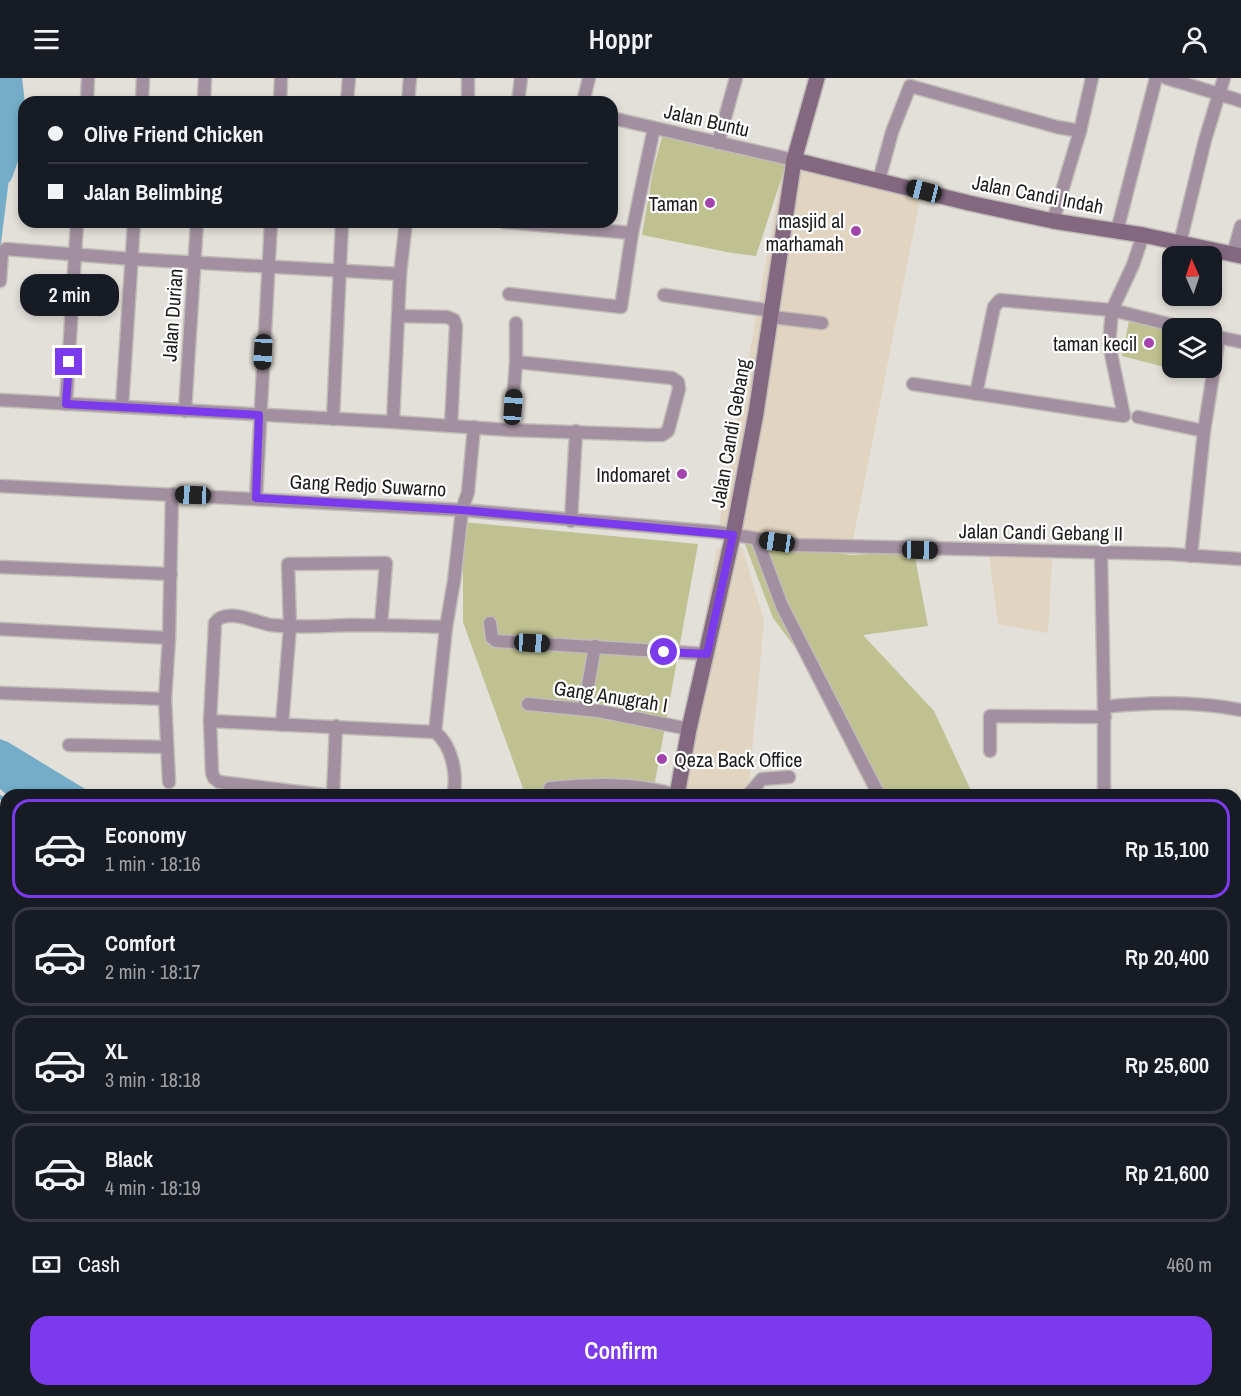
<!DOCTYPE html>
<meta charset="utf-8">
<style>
body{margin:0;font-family:"Archivo Narrow",sans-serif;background:#20242c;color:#f1f3f6;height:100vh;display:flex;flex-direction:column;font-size:22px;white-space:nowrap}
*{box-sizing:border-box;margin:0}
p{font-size:20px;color:#9ea1a6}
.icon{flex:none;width:33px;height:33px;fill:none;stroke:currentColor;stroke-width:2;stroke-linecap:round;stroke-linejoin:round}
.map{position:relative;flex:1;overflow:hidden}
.sheet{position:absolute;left:0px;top:711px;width:1242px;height:608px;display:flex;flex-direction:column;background:#171b24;border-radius:18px 18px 0 0;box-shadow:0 3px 9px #0003}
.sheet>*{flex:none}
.top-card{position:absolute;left:18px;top:18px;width:600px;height:132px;border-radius:18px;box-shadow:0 3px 9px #0003;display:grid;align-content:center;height:132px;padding:0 30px;background:#171b24}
.needle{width:39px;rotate:357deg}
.tools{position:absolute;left:1162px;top:168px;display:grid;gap:12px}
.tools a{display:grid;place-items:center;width:60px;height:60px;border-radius:12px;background:#171b24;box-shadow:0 3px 9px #0003;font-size:30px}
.end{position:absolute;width:27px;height:27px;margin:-14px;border:8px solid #7c3aed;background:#fff;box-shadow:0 0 0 3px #fff}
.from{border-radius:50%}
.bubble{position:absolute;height:42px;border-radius:18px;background:#171b24;box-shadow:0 3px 9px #0003;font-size:20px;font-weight:600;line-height:42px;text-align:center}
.car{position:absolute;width:18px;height:36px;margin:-18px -9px;border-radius:8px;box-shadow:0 0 4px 2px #0007;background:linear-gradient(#222 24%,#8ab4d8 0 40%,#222 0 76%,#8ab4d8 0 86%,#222 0)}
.top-card b{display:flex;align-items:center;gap:21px;height:57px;font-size:22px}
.top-card b+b{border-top:2px solid #363941}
.top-card i{width:15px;height:15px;background:#f1f3f6}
ul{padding:10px 0 0;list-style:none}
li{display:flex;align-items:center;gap:18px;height:99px;margin:0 12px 9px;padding:0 18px;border:3px solid #363941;border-radius:18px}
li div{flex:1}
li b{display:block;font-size:22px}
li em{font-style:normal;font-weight:600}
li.on{border-color:#7c3aed}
li>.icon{width:54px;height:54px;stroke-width:1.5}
.pay{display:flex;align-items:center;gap:15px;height:66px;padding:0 30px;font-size:22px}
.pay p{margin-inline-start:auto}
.cta{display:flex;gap:12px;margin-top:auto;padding:12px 30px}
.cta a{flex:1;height:69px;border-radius:18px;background:#7c3aed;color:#fff;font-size:24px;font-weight:600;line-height:69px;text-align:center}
header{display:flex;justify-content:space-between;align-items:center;height:78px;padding:0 30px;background:#171b24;font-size:27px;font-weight:600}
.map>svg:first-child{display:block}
.commercial{fill:#e1d4c0}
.green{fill:#bfc190}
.forest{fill:#adaf7a}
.water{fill:#75adc8}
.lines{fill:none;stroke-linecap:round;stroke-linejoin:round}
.stream{stroke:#75adc8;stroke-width:4.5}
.river{stroke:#75adc8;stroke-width:26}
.street-casing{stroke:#c0bcb7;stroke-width:15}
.secondary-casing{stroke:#c0bcb7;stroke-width:18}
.street{stroke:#a28f9f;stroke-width:12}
.secondary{stroke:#836880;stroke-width:15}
.route{stroke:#7c3aed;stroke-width:8}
.poi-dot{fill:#a344ad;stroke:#fff;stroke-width:2}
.labels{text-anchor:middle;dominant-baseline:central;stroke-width:4.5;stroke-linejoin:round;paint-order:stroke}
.street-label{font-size:20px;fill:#1f1d1b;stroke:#fff}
.poi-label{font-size:20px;fill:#1f1d1b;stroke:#fff;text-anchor:end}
</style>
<header><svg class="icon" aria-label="menu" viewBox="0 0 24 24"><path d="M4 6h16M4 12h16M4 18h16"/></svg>Hoppr<svg class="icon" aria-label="person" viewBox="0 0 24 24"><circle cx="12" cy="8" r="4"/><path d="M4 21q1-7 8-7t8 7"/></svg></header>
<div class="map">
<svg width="1241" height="1318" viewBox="0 0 1241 1318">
<rect width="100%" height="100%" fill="#e3dfd9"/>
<g class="commercial">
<path d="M783,89L921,116L850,477L790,467L718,452Z"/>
<path d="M742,469L764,543L748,717H674L717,470Z"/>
<path d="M989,477L1052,479L1048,555L998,546Z"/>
</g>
<g class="green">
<path d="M664,51L787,83L756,178L732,175L642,157L653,93Z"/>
<path d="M1129,243L1173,253L1172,291L1122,278Z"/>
<path d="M463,444L698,466L653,715L525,716L463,544Z"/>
<path d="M742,458L850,477L914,474L928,548L863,557L934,633L973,717H879L809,588L773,540Z"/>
<path d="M0,1220L6,1221V1265L0,1264Z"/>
<path d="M304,1312H396L425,1318H302Z"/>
</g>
<g class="forest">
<path d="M1236,968L1241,969V1093H1236Z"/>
<path d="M449,1313H500L502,1318H469Z"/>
<path d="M767,1313H828L826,1318H765Z"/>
</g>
<g class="water">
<path d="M0,0H9L15,53L0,173Z"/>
<path d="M0,661L8,664L95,717H7L0,711Z"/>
</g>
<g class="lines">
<g class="stream">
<path d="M0,719L6,723"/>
<path d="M790,1312L792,1318"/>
</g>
<g class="river">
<path d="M0,95L15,53L9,0"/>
<path d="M773,1318L774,1312"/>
</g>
<defs>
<g id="street">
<path d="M1166,0L1219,16L1224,0"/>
<path d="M87,24L88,0"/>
<path d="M142,24L143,0"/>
<path d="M204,24L205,0"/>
<path d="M280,24L281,0"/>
<path d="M347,24L349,0"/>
<path d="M408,24L410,0"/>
<path d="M468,24V0"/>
<path d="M518,24L521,0"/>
<path d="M583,24L589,0"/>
<path d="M612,40L794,82"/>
<path d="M718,65L736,0"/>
<path d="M879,102L892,54L910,8L1057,49L1080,53L1092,0"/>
<path d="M1053,143L1080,53"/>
<path d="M504,144L632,155"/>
<path d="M1117,153L1156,0"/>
<path d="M1180,165L1205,62L1219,16L1241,23"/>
<path d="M1233,176L1241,148"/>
<path d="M0,203L2,174L6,171L132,181L400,196"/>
<path d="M509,216L621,229L632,155L654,50"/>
<path d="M664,217L773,233"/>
<path d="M398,238L447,239L454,242L456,248L451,348"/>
<path d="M772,239L822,245"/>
<path d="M1213,258L1241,264"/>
<path d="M913,306L1124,338L1109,266L1112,232L1133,187L1143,157"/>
<path d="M976,316L994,229L1000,222L1112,232L1185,250"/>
<path d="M0,322L393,344L511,352L652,357H662L668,353L679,311L678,304L672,300L516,284"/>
<path d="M66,326L77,144"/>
<path d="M122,329L134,144"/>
<path d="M185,333L197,144"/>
<path d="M1138,339L1204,353"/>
<path d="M333,341L342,144"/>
<path d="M393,344L400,196L406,144"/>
<path d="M511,352L516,284V245"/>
<path d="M0,408L462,432L717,454L796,467L1169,476L1241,481"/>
<path d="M256,420L271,144"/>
<path d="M571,443L576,353"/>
<path d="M757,461L782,528L879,717"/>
<path d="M1101,476L1104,629V717"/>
<path d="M1191,478L1204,353L1219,259"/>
<path d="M0,489L171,496"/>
<path d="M490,545L492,560L496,563L707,576"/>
<path d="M0,551L169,560"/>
<path d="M0,615L165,621"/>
<path d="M528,626L599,633L689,651"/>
<path d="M1104,629C1150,624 1196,623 1241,632"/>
<path d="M584,631L595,568"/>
<path d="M210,643L435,654C452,667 458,697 453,717"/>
<path d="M282,647L290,548L288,486L386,485L381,547"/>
<path d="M435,654L446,549L454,503L462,432L468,414L474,349"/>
<path d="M69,667L167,669"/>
<path d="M990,673V638L1105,639"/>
<path d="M169,704L165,621L169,560L172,416"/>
<path d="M550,710C592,706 636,704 676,717"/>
<path d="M323,717L219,704L214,700L212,695L210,643L215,545C225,529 255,544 271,547C296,550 324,548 349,547C382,547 414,548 446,549"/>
<path d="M333,717L336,648"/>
<path d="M748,717L762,701L789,699"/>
<path d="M1236,771H1241"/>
<path d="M1236,857L1241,858"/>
<path d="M0,899L5,883"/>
<path d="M1236,953L1241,954"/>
<path d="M0,1141L6,1143"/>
<path d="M0,1271L6,1273"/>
<path d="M166,1312L193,1318"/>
<path d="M706,1312L721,1318"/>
<path d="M960,1312L962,1318"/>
<path d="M363,1318L364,1312"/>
<path d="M439,1318L441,1312"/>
<path d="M829,1318L833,1312"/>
<path d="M921,1318L929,1312"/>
<path d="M1043,1318L1044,1312"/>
<path d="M1091,1318V1312"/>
<path d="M1206,1318L1207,1312"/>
</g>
<g id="secondary">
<path d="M794,82L969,125L1053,143L1143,157L1241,178"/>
<path d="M677,717L689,651L733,457L756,335L794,82L817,0"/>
<path d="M599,1318L600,1312"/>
</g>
</defs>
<use href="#street" class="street-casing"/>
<use href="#secondary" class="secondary-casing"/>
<use href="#street" class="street"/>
<use href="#secondary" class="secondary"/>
</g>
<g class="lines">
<path class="route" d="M69,284L66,326L259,337L256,420L462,432L733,457L707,576L664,574"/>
</g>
<g class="poi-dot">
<circle cx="710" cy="125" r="6"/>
<circle cx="856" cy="153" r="6"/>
<circle cx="1149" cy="265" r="6"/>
<circle cx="682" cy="396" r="6"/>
<circle cx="662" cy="681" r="6"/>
</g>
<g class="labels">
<g class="street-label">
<text transform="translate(707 42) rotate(13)">Jalan Buntu</text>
<text transform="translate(1038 116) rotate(11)">Jalan Candi Indah</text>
<text transform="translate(172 237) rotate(-86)">Jalan Durian</text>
<text transform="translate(730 355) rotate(-80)">Jalan Candi Gebang</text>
<text transform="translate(368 407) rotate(3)">Gang Redjo Suwarno</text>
<text transform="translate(1041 454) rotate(1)">Jalan Candi Gebang II</text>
<text transform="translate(611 618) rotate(9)">Gang Anugrah I</text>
</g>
<g class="poi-label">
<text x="698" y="125">Taman</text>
<text x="844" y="142">masjid al<tspan x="844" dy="23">marhamah</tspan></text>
<text x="1137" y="265">taman kecil</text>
<text x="670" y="396">Indomaret</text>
<text x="674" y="681" text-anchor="start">Qeza Back Office</text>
</g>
</g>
</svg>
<div class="tools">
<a><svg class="needle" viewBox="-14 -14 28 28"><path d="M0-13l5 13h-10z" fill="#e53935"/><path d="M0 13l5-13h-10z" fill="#9ea1a6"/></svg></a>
<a><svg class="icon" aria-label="layers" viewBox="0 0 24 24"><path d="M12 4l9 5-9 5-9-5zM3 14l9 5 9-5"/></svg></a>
</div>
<i class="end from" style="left:664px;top:574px"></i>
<i class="end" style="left:69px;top:284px"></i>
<div class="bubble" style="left:20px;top:196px;width:99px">2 min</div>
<i class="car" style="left:924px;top:113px;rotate:284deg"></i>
<i class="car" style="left:263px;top:274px;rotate:183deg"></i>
<i class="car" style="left:513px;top:329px;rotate:4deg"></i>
<i class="car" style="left:193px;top:417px;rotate:272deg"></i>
<i class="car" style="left:777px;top:464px;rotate:278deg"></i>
<i class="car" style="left:920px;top:472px;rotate:91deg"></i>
<i class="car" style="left:532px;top:565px;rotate:93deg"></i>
<div class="top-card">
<b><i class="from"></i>Olive Friend Chicken</b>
<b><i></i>Jalan Belimbing</b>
</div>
<section class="sheet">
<ul>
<li class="on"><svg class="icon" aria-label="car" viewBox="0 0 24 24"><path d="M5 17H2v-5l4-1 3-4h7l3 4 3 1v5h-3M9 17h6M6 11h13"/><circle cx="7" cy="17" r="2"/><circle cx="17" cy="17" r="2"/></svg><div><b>Economy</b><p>1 min · 18:16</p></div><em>Rp 15,100</em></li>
<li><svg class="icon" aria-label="car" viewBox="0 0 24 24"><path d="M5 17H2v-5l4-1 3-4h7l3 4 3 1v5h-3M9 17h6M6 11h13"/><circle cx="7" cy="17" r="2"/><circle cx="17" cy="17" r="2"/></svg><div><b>Comfort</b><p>2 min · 18:17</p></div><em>Rp 20,400</em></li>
<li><svg class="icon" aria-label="car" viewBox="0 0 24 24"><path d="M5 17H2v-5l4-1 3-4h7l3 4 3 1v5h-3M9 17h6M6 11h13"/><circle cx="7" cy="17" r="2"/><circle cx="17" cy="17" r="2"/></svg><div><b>XL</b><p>3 min · 18:18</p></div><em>Rp 25,600</em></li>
<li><svg class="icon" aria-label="car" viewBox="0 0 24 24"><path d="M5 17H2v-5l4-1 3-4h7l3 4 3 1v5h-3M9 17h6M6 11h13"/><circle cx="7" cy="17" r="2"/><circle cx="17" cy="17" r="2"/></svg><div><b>Black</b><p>4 min · 18:19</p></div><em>Rp 21,600</em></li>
</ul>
<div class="pay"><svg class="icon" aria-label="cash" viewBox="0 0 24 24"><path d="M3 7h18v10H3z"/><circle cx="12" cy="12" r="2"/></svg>Cash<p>460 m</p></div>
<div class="cta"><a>Confirm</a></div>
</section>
</div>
